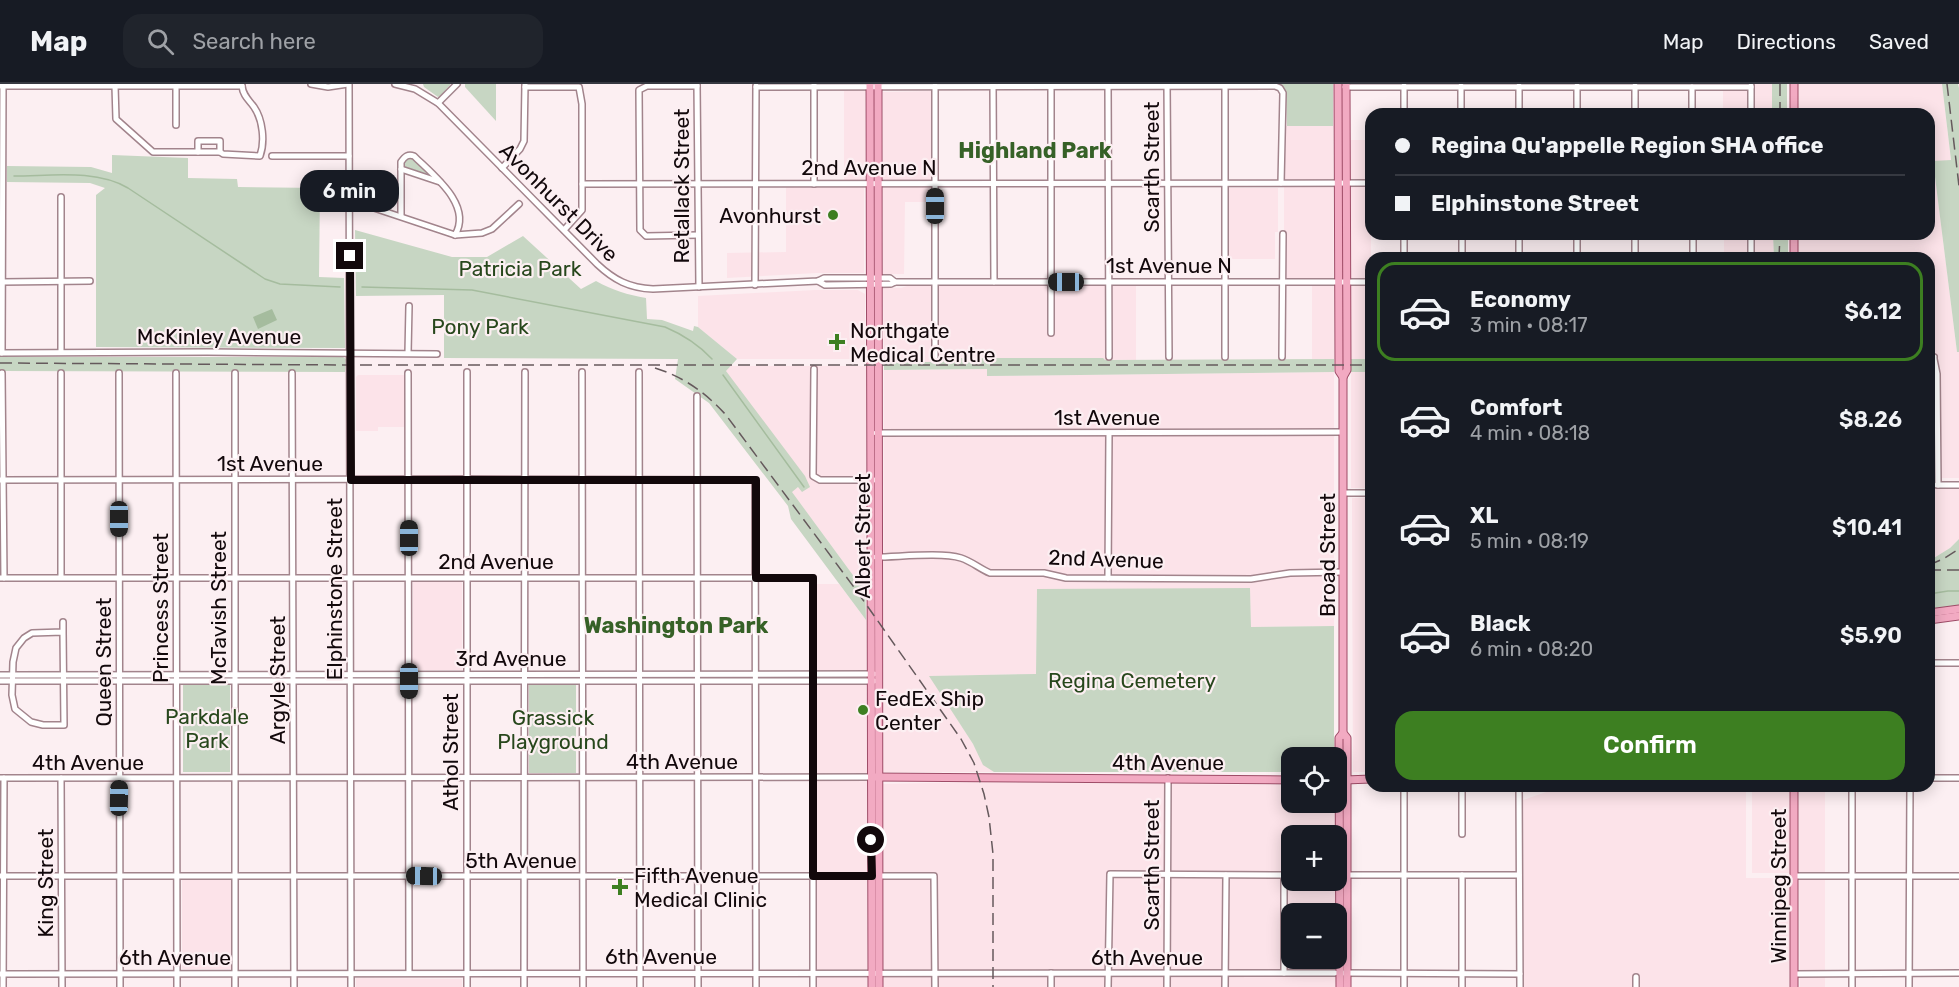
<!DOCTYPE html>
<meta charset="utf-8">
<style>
body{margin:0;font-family:Rubik,sans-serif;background:#20242c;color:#f1f3f6;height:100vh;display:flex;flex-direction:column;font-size:22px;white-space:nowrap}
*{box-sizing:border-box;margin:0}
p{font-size:20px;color:#9ea1a6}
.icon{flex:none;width:33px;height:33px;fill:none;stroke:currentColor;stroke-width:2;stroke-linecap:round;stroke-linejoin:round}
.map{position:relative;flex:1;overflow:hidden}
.side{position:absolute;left:1365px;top:168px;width:570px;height:540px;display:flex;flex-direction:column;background:#171b24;border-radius:18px;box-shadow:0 3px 15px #0003}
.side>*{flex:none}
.guide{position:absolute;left:1365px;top:24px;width:570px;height:132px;border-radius:18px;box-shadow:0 3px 15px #0003;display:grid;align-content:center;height:132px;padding:0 30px;background:#171b24}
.controls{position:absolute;left:1281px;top:663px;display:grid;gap:12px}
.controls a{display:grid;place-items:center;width:66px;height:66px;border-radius:12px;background:#171b24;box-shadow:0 3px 15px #0003;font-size:30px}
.end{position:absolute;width:27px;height:27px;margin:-14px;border:8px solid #12080b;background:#fff;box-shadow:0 0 0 3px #fff}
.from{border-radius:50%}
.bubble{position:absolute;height:42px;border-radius:18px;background:#171b24;box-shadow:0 3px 15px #0003;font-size:20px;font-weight:600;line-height:42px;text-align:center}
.car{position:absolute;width:18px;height:36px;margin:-18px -9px;border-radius:8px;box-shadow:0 0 4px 2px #0007;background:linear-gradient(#222 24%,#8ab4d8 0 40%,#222 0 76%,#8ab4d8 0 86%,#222 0)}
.guide b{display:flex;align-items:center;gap:21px;height:57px;font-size:22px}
.guide b+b{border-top:2px solid #363941}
.guide i{width:15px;height:15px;background:#f1f3f6}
ul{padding:10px 0 0;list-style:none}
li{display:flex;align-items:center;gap:18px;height:99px;margin:0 12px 9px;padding:0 18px;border:3px solid transparent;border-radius:18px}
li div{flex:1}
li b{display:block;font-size:22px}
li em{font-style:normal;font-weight:600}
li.active{border-color:#3d7f21}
li>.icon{width:54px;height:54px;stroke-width:1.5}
.cta{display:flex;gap:12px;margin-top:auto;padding:12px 30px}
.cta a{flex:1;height:69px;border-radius:18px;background:#3d7f21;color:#fff;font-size:24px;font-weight:600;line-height:69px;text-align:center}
header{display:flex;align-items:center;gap:36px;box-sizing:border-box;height:84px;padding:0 30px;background:#171b24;border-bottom:2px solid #363941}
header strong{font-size:28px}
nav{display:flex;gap:33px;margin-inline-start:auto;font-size:21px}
.search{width:420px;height:54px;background:#20242c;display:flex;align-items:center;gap:15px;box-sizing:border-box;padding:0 21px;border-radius:18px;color:#9ea1a6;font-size:22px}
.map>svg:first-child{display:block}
.built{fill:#fce3e9}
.green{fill:#c7d6c3}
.water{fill:#a5bc9e}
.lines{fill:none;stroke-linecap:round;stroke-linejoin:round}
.stream{stroke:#a5bc9e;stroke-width:1.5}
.minor-casing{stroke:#a2848c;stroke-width:8}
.major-casing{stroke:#9e4c67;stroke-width:9}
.minor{stroke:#fff;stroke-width:5}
.major{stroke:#f2aac2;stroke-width:7}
.rail{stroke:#65595c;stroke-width:1.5;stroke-dasharray:12 6;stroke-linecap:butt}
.route{stroke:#12080b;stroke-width:8}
.poi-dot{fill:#3d7f21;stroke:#fceff2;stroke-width:2}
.labels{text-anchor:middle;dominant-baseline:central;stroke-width:4.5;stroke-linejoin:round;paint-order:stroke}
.street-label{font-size:21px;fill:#12080b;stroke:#fceff2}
.poi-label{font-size:21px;fill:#12080b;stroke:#fceff2;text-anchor:start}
.park-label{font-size:21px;fill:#27471c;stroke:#fceff2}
.neighbourhood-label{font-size:22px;font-weight:bold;fill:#366127;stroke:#fceff2}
</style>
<header>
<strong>Map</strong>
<div class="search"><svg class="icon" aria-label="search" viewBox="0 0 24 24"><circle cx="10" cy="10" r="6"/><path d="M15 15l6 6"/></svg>Search here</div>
<nav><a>Map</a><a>Directions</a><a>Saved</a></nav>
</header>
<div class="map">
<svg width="1959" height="903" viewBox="0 0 1959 903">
<rect width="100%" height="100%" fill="#fceff2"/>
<g class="built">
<path d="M1753,0H1772V30H1723V6H1753Z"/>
<path d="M1796,0H1942L1951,77H1933L1957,268H1959V394H1929V174H1797V150H1929V30H1796Z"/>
<path d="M844,6H865L866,97H844Z"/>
<path d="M931,7V118H905L904,190H883V8Z"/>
<path d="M1284,42H1333L1334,275H1312V196L1284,195Z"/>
<path d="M1349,56H1371V275H1351Z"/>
<path d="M786,103H864V189H817L727,194V169L786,168Z"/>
<path d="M1229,104H1278V148H1275V175H1229Z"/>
<path d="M1724,150H1773L1774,174H1724Z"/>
<path d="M910,201L1136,202V276L939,274V278H884L883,204H901Z"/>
<path d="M815,206H858L865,210V275H737L698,243V212Z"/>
<path d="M730,282H867L865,498H858L791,407L798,403L726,287Z"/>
<path d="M987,285V292L1334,288V542L1251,543L1250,505H1037L1036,590L930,592L973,660L983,680L994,688H883L884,286Z"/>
<rect x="1351" y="288" width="20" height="116"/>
<path d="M358,291H405V343H378V347H356V293Z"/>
<path d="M1929,405H1959V455L1950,464L1929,477Z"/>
<path d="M1352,414H1371V688H1353Z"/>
<rect x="413" y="498" width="49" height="88"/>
<path d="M816,500H839L866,536L867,690H817Z"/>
<rect x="817" y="696" width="50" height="207"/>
<path d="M973,698L1291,701L1292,718L1336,719V751L1292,752V796L1336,797V829L1292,830V874L1336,875V903H882L881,700Z"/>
<path d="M1639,702H1746V794H1787V797H1789V903H1524L1523,716L1549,707L1639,708Z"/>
<rect x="1752" y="702" width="37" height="87"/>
<rect x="1799" y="702" width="26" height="86"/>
<path d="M1799,793H1825V903H1800Z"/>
<rect x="182" y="796" width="50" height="89"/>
<path d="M356,894L462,895V903H356Z"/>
</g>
<g class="green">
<path d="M423,0H450V1L441,11L438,13L424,3Z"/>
<path d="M465,0H496V37L465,3Z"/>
<path d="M1279,0H1333V42H1287L1286,9Z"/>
<rect x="1772" y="0" width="15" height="30"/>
<path d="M1942,0H1958L1959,4V268H1957L1933,77L1951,76Z"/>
<path d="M112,71L188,74V94L237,95L238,103L320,104L319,193L344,194L345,264L96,263V111L105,104L90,99L7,98V82L91,83L112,89Z"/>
<path d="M409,74L415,76L429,91L405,84L404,78Z"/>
<path d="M355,146L452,173H487L523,152L581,205L596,197C612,206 628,211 646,214L647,235L662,236L693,247L694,242L698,243L737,275L726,287L805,392L810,403L802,408L798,403L792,408L858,498H865L866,536L791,435L788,422L709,319L675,295L678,275L444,274V211L356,212Z"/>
<path d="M1773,150H1788V174H1774Z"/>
<path d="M0,273H343L346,275L345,288L0,287Z"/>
<path d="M939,274H1103L1105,276L1334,275V288L987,292V285L884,286V278H939Z"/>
<rect x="1351" y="275" width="20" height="13"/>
<path d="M1959,455V522L1929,526V477L1950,464Z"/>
<path d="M1250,504L1251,543L1334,542V673L1292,674L1291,688H994L983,681L973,660L929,592L1036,590L1037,505Z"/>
<rect x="183" y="601" width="47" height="87"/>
<rect x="529" y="601" width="47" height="88"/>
</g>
<path class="water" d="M272,225L277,236L258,245L253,233Z"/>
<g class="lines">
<g class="stream">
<path d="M14,92C51,92 95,85 128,104L265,195L280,200L340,203"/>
<path d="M362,203L472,206L665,243C684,251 698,260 712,275"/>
<path d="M723,291L804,403"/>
<path d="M1929,510L1948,507H1959"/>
</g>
<defs>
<g id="minor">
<path d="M311,0L328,3L348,0"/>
<path d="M349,0L351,903"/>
<path d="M395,0L415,5L438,19L597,180C614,196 629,204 653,205L818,197L824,194H890L895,198"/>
<path d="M993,0L994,198"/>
<path d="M1108,0L1109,273"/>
<path d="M1167,0L1169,273"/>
<path d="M1225,0V273"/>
<path d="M697,1L699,203"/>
<path d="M1,2H242"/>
<path d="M115,2L116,35L153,68H220L223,70L260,72C265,58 263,36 254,23C249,16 243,12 242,2"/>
<path d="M176,2V41"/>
<path d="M697,2H647L639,6L640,146L646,152L698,151"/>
<path d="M935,2V273"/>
<path d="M1404,2V30"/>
<path d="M1461,2V30"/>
<path d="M1519,2V30"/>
<path d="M1577,2V30"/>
<path d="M525,3H579L582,20V126L564,146"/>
<path d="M756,3L1275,2L1280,4L1283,9L1281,99"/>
<path d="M1345,3H1751"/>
<path d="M1692,3V30"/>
<path d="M438,19L457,0"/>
<path d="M1635,30V2"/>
<path d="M1751,30V2"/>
<path d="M198,68V57H220V68"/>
<path d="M272,72H349"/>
<path d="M502,84L520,65L524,57L525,1"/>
<path d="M401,85L440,98"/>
<path d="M582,100L1371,99"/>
<path d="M814,100V0"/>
<path d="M61,113V268"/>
<path d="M349,122L371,123L455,151L482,149L492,145L519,120"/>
<path d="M401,132V78C405,72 408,70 414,72C433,91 473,121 455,151"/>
<path d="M1462,150V174"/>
<path d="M1577,150V174"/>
<path d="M1635,150V174"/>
<path d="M1693,150V174"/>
<path d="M1404,174V150"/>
<path d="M1519,174V150"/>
<path d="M1751,174V150"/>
<path d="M818,197L825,201L891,200L895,198H1371"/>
<path d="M2,198L90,197"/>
<path d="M755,201L756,2"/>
<path d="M1051,249V0"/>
<path d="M0,269L207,268L437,270"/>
<path d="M2,269L3,0"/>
<path d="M408,269L409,222"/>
<path d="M1282,273L1283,150"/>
<path d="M1934,275L1937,290L1938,401"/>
<path d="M814,285L813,392L820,396H874"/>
<path d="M467,288V903"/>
<path d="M582,288L583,903"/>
<path d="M639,288L640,903"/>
<path d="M2,289L4,494"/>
<path d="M61,289V493"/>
<path d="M119,289L120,903"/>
<path d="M176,289L177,903"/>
<path d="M292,289L294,903"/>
<path d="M408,289L409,889"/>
<path d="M697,312L698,903"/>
<path d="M876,349L1343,348"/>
<path d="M0,396L467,395L755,396L756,903"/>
<path d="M1931,401L1930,290L1934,273"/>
<path d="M1937,401H1959"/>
<path d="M1343,409H1371"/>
<path d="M876,473C898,473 941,468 961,474C971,477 980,485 990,489H1044L1066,494L1251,495L1290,489L1343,488"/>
<path d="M0,494H813V903"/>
<path d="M1108,494L1109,349"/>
<path d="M63,538V548L64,641H43L31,638L15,625L12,611L13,578L16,564L24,554L32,549L63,548"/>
<path d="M1929,579H1959"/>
<path d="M0,591L874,590"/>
<path d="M0,597H874"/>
<path d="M0,694L871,693"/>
<path d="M61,694L62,903"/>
<path d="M1929,694H1959"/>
<path d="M1519,702L1520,903"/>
<path d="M1462,750V702"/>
<path d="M1344,791H1519"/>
<path d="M1462,791V903"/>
<path d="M0,792H934L935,903"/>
<path d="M1794,792H1959"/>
<path d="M1051,889V903"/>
<path d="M1284,889V791"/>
<path d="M1344,889L1520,890"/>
<path d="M0,890L1335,889"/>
<path d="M1794,890L1959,889"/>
<path d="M3,903L4,694"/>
<path d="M235,903V289"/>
<path d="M524,903L525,288"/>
<path d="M1108,903L1110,790L1292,791"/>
<path d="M1167,903L1168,694"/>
<path d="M1225,903L1226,791"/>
<path d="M1404,903V702"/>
<path d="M1636,903V893"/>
<path d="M1852,903V702"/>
<path d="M1909,903L1910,702"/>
</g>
<g id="major">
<path d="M870,0L872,903"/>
<path d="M878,0L879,903"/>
<path d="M1338,0L1339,287L1343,293V649L1347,654V903"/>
<path d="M1794,0V30"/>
<path d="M1794,174V150"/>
<path d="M1343,293L1347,286V281L1346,0"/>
<path d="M1929,529L1959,525"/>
<path d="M1929,536L1959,532"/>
<path d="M874,693L1292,696"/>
<path d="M1345,696L1371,695"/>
<path d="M1340,903L1339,654L1343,649"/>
<path d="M1794,903V702"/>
</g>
</defs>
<use href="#minor" class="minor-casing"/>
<use href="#major" class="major-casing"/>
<use href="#minor" class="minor"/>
<use href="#major" class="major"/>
<g class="rail">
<path d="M1947,0L1959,102"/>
<path d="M1780,30V0"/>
<path d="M1779,174L1780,150"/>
<path d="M0,279L351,281H1371"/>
<path d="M655,284C684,293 706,309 726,331L856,506L961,655L974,679L984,710L989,733L993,770V903"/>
<path d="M1929,481L1943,475L1959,465"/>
<path d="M1929,486H1959"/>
</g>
</g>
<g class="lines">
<path class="route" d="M350,172L351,396H756V494H813V792H872L871,756"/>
</g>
<g class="poi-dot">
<circle cx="833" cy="131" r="6"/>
<path d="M834 249h6v6h6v6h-6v6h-6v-6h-6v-6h6z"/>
<circle cx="863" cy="626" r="6"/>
<path d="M617 794h6v6h6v6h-6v6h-6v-6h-6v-6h6z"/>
</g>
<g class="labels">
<g class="street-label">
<text x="869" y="83">2nd Avenue N</text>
<text transform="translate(1151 83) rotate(-90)">Scarth Street</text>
<text transform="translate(681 102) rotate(-90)">Retallack Street</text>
<text transform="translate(559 118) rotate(45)">Avonhurst Drive</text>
<text x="1169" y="181">1st Avenue N</text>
<text x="219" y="252">McKinley Avenue</text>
<text x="1107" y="333">1st Avenue</text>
<text x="270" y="379">1st Avenue</text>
<text transform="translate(862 452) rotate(-90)">Albert Street</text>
<text transform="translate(1327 471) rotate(-90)">Broad Street</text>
<text transform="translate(1106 475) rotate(2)">2nd Avenue</text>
<text x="496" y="477">2nd Avenue</text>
<text transform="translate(334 505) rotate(-90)">Elphinstone Street</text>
<text transform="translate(160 524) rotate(-90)">Princess Street</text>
<text transform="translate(218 524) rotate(-90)">McTavish Street</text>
<text x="511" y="574">3rd Avenue</text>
<text transform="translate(103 578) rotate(-90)">Queen Street</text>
<text transform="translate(277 596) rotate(-90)">Argyle Street</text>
<text transform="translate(450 668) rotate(-90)">Athol Street</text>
<text x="682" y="677">4th Avenue</text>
<text x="88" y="678">4th Avenue</text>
<text x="1168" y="678">4th Avenue</text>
<text x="521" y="776">5th Avenue</text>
<text transform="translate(1151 781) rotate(-90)">Scarth Street</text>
<text transform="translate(45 799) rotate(-90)">King Street</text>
<text transform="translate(1778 802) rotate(-90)">Winnipeg Street</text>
<text x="661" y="872">6th Avenue</text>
<text x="175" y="873">6th Avenue</text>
<text x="1147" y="873">6th Avenue</text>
</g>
<g class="poi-label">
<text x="821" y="131" text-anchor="end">Avonhurst</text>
<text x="850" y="246">Northgate<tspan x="850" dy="24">Medical Centre</tspan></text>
<text x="875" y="614">FedEx Ship<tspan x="875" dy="24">Center</tspan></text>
<text x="634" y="791">Fifth Avenue<tspan x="634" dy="24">Medical Clinic</tspan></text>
</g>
<g class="park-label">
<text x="520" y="184">Patricia Park</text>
<text x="480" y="242">Pony Park</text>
<text x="1132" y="596">Regina Cemetery</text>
<text x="207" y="632">Parkdale<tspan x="207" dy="24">Park</tspan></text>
<text x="553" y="633">Grassick<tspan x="553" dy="24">Playground</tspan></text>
</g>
<g class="neighbourhood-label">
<text x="1035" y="66">Highland Park</text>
<text x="676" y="541">Washington Park</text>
</g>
</g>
</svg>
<div class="controls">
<a><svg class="icon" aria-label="locate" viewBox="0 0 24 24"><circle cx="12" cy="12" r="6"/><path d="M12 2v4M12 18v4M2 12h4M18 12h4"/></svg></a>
<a>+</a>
<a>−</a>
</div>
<i class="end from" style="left:871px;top:756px"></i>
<i class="end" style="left:350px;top:172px"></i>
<div class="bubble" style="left:300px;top:86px;width:99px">6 min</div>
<i class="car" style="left:935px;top:122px;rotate:0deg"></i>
<i class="car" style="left:1066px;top:198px;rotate:270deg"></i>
<i class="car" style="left:119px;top:435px;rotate:180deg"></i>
<i class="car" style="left:409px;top:454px;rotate:0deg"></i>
<i class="car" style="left:409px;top:597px;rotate:180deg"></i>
<i class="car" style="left:119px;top:714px;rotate:1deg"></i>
<i class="car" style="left:424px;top:792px;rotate:271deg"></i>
<div class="guide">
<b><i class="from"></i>Regina Qu'appelle Region SHA office</b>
<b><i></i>Elphinstone Street</b>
</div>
<section class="side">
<ul>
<li class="active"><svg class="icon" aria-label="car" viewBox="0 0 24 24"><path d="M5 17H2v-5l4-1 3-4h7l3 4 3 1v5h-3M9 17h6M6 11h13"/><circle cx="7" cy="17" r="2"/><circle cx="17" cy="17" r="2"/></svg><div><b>Economy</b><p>3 min · 08:17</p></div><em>$6.12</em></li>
<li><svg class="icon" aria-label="car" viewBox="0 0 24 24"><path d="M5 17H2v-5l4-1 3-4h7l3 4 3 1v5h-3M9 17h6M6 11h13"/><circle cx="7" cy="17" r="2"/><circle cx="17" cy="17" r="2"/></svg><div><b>Comfort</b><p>4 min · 08:18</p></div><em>$8.26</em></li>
<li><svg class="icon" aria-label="car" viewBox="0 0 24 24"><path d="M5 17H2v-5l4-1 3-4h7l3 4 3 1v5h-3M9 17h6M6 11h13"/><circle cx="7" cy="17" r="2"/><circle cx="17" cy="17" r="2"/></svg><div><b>XL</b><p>5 min · 08:19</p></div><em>$10.41</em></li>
<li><svg class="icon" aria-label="car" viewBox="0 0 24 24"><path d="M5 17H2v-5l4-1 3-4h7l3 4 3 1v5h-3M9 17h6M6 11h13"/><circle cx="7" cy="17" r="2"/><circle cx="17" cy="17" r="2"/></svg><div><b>Black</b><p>6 min · 08:20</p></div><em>$5.90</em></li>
</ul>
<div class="cta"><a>Confirm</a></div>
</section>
</div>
